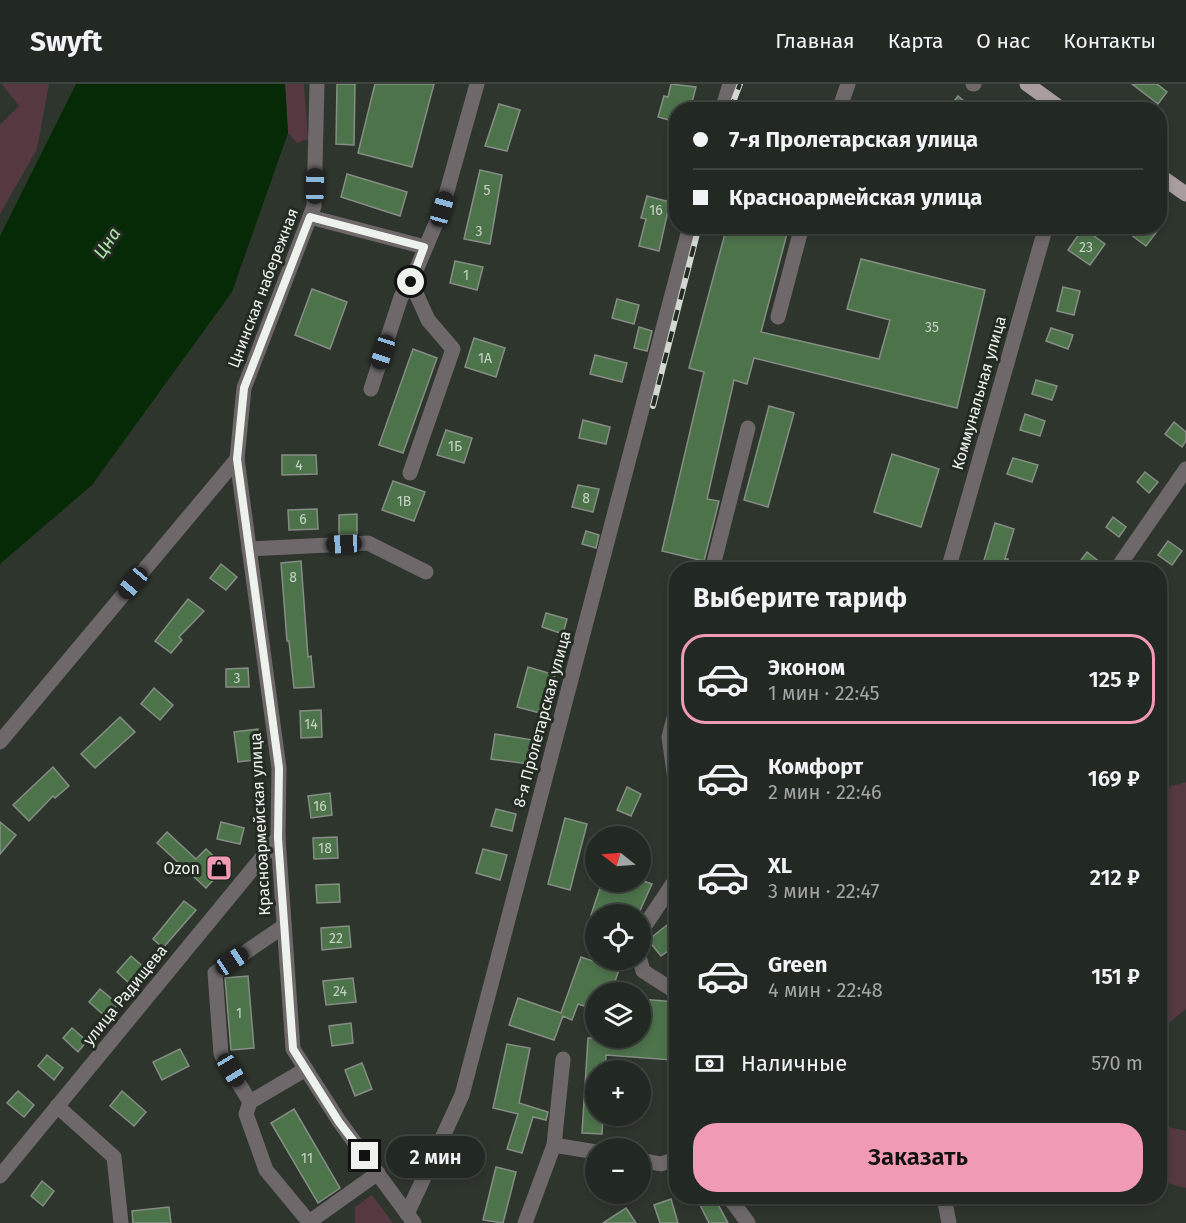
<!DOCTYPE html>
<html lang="ru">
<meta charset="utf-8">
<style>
body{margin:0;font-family:"Fira Sans",sans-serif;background:#2a302a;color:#f1f3f6;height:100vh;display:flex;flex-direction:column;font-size:22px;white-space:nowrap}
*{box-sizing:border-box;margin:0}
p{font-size:20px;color:#a2a6a5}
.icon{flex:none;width:33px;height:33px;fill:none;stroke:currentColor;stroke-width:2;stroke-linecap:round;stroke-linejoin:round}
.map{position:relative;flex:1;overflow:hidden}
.sheet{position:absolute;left:669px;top:478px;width:498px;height:642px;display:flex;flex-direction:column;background:#222822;border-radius:24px;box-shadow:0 3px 9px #0003,0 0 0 2px #3f4440}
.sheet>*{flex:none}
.guide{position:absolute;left:669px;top:18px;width:498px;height:132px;border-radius:24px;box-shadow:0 3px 9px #0003,0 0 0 2px #3f4440;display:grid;align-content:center;height:132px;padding:0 24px;background:#222822}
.needle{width:39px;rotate:287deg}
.buttons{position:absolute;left:585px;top:742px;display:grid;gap:12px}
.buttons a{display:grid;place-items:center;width:66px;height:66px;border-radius:50%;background:#222822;box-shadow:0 3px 9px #0003,0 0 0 2px #3f4440;font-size:30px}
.end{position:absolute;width:27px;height:27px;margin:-14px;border:8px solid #edf2ed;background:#111;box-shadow:0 0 0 3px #111}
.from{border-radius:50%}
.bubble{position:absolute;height:42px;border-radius:21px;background:#222822;box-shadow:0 3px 9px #0003,0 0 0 2px #3f4440;font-size:20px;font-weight:600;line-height:42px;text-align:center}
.car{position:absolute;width:18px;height:36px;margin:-18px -9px;border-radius:8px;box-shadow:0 0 4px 2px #0007;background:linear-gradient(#222 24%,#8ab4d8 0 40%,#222 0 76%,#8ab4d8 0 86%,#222 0)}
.guide b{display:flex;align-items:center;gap:21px;height:57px;font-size:22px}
.guide b+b{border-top:2px solid #3f4440}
.guide i{width:15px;height:15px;background:#f1f3f6}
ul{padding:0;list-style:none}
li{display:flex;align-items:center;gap:18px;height:90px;margin:0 12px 9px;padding:0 12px;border:3px solid transparent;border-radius:24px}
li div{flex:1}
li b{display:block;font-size:22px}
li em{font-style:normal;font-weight:600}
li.selected{border-color:#f19ab4}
li>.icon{width:54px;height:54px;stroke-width:1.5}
h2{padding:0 24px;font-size:27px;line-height:72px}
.pay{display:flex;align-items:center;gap:15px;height:66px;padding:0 24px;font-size:22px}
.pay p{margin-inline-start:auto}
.primary-button{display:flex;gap:12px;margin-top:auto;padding:12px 24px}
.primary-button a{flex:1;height:69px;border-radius:24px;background:#f19ab4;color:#111;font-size:24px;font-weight:600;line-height:69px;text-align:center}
header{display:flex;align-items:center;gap:36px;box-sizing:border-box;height:84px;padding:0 30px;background:#222822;border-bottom:2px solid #3f4440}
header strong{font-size:28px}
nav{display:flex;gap:33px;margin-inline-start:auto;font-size:21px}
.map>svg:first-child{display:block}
.green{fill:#563841}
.water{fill:#052a05}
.building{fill:#4d734b;stroke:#858d84;stroke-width:1.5}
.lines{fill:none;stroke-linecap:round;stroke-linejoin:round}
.minor{stroke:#6e686a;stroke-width:15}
.major{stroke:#a99da0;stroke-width:15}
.rail-casing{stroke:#d3d8d2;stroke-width:6}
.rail{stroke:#242b23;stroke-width:4;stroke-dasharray:11;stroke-linecap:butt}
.route{stroke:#edf2ed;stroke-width:8}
.labels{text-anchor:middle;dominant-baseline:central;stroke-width:6;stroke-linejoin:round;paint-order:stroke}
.number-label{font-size:14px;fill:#c5d2c4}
.street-label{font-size:16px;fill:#edf2ed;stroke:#242b23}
.poi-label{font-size:16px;fill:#edf2ed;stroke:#242b23;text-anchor:end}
.water-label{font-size:18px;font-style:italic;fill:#ade8a9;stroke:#242b23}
</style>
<header>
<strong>Swyft</strong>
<nav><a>Главная</a><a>Карта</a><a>О нас</a><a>Контакты</a></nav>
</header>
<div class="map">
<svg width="1186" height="1139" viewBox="0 0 1186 1139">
<rect width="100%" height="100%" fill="#2e352d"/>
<g class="green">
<path d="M2,0H49L37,65L0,130V41L19,22Z"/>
<path d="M285,0H304L308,55L297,59L288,49Z"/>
<path d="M1186,698V925L1160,946V705Z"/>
<path d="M1160,1041L1186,1047V1104L1160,1097Z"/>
<path d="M372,1111L393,1139H355V1123Z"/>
</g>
<path class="water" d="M76,0H285L288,49L232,208L92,401L0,480V152Z"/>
<g class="building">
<path d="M337,0H355L354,61L336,60Z"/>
<path d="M375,0H434L412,83L358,69Z"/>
<path d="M671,0L696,3L690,26H676V38L658,33L664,12L668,13Z"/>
<path d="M1132,0H1157L1167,8L1158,20Z"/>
<path d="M958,12L975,26H947Z"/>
<path d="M499,20L520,26L507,67L485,62Z"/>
<path d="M480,86L502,91L490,160L464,155Z"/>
<path d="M347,90L407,108L400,132L341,113Z"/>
<path d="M647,112L670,118L659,167L639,162L646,135L641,134Z"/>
<path d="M727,142H789L761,248L879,275L890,236L847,225L861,175L985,206L957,324L754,274L747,300L734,296L707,415L719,417L704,477L662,467L704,288L689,284Z"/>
<path d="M1119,142H1161L1146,162Z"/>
<path d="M1083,144L1105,160L1090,181L1068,166Z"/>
<path d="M455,177L483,183L477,206L450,199Z"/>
<path d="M1063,203L1080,207L1074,231L1057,227Z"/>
<path d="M312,205L347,218L330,265L295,251Z"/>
<path d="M617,215L639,221L634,240L612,234Z"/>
<path d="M639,243L652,247L647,267L634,264Z"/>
<path d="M1051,244L1073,251L1068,265L1046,257Z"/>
<path d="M474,254L505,264L496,293L465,283Z"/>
<path d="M413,265L437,274L403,369L379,361Z"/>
<path d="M595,271L627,279L622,298L590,290Z"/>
<path d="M1036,296L1057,302L1052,316L1032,310Z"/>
<path d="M769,322L794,329L768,423L744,416Z"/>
<path d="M1025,330L1045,337L1040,352L1020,346Z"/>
<path d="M583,336L610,343L606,360L579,354Z"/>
<path d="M1174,338L1186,348V357L1182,363L1165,350Z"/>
<path d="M446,346L472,354L464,379L437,371Z"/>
<path d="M892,370L939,385L921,443L874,428Z"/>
<path d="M282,371H316L317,390L282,391Z"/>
<path d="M1013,374L1038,381L1032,398L1007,390Z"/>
<path d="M1145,388L1158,398L1149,409L1137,398Z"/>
<path d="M393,397L425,408L414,437L382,426Z"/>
<path d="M578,401L599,405L593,428L572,423Z"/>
<path d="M317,425L318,445L289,446L288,426Z"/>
<path d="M357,430V450L339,451V431Z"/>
<path d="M1113,433L1126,443L1119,453L1106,443Z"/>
<path d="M995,439L1014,445L1005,475H1008L1005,486L982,483Z"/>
<path d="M586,447L599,451L596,464L582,460Z"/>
<path d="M1168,457L1182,467L1172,481L1158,471Z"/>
<path d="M1087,468L1101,479L1096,486H1086L1078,480Z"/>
<path d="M301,477L308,573L311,572L314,603L294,604L289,557H287L281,479Z"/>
<path d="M221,480L237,493L226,506L210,494Z"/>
<path d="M188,515L204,527L179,553L182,556L171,569L155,557Z"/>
<path d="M546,529L567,535L563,550L542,543Z"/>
<path d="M528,583L555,591L544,630L517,623Z"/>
<path d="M248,584L249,603H226V585Z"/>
<path d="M154,604L173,621L160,636L141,620Z"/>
<path d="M321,626L322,653L301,654L300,627Z"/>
<path d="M120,633L135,648L95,684L81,670Z"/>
<path d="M258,645L262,675L238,678L234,648Z"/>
<path d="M495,650L533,656L529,680L491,675Z"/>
<path d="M53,683L69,702L55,714L53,712L29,737L13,721Z"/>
<path d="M627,703L641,710L631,732L617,726Z"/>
<path d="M330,709L332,731L311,734L308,712Z"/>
<path d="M496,725L516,730L512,747L491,742Z"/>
<path d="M565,734L587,740L570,806L548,800Z"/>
<path d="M0,738L16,751L0,770Z"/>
<path d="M221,738L244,744L240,760L217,755Z"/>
<path d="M167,748L196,775L206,765L225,783L206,804L157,759Z"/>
<path d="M337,753L338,774L314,775L313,754Z"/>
<path d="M483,765L507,771L500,796L476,789Z"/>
<path d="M640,796L652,800L638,831H591L602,798Z"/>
<path d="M339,800L340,818L317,819L316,801Z"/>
<path d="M184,817L196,826L163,864L153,855Z"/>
<path d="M676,834V861L661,872L648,856Z"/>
<path d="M349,842L351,863L322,866L321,844Z"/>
<path d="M131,872L147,886L132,902L117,888Z"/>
<path d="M581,873L619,886L611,909H596V915L591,914L587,923L578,920L572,936L563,932L554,956L509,941L518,914L561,929Z"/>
<path d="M248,892L254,964L231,966L225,894Z"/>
<path d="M353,894L356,918L326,921L323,897Z"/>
<path d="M100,905L118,920L106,933L89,918Z"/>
<path d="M640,915L676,918L672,976L606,971L605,987H596V1032H603L602,1050L582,1049L588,954H640Z"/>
<path d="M351,939L353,959L332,962L329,942Z"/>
<path d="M72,944L87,957L78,968L63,954Z"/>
<path d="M507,960L530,964L519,1019L548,1028L546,1036L533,1033L522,1069L507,1065L518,1030L493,1024Z"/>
<path d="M180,965L189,982L162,996L153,978Z"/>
<path d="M47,971L63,984L54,996L38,982Z"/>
<path d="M362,979L372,1005L355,1012L345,986Z"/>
<path d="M18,1007L34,1021L24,1033L7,1019Z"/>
<path d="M122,1007L146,1028L134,1042L110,1022Z"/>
<path d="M294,1025L340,1104L318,1119L271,1039Z"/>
<path d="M496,1083L516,1088L503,1139L483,1136Z"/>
<path d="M42,1097L54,1107L43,1122L31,1112Z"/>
<path d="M696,1113H714L728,1139H709Z"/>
<path d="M671,1115L678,1139H660L654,1121Z"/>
<path d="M169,1123L171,1139H133L132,1127Z"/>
<path d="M626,1124L636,1139H603Z"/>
</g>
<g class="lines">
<g class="minor">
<path d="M317,0L314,122L244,304L237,375L279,684L278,754L293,965L339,1037L414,1139"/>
<path d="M973,0H974"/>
<path d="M722,26L730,0"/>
<path d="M839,26L848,0"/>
<path d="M310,133L425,163"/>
<path d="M778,233L802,142"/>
<path d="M371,305L401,213L411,198"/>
<path d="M410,389L453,265L428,236L411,198L442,125L477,0"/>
<path d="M249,465L368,459L426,488"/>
<path d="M712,486L748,344"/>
<path d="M948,486L1046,142"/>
<path d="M1116,486L1186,385"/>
<path d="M676,626L669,653L676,703"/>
<path d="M0,658L237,375"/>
<path d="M640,849L676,795"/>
<path d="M640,876L643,887L676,908"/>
<path d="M563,975L554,1061L596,1068"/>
<path d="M306,985L250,1018L246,1030L266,1086L309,1138L378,1089"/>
<path d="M250,1018L221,970L215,889L284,842"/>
<path d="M57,1022L114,1073L121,1139"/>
<path d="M640,1076L661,1080L676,1075"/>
<path d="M0,1092L278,754"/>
<path d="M729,1113L748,1139"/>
<path d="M944,1113L949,1139"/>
<path d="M407,1130L462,1011L690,142"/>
<path d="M525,1139L554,1061"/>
</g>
<g class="major">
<path d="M1027,0L1063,26"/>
<path d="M1160,92L1186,110"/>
</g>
<defs>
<g id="rail">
<path d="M730,26L740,0"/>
<path d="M653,322L699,142"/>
</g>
</defs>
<use href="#rail" class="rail-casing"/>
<use href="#rail" class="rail"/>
</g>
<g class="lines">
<path class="route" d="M365,1072L339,1038L293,965L278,754L279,684L237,375L244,304L310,133L424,163L411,198"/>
</g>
<defs>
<symbol id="shop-square" viewBox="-11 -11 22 22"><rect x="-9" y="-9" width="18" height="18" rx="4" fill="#f19ab4" stroke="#242b23"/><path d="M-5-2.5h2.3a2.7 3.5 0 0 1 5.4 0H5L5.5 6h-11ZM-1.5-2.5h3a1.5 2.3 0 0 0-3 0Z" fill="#111"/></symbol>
</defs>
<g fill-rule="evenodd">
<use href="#shop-square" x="204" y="769" width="30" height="30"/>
</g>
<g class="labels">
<g class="number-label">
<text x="487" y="106">5</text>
<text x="656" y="126">16</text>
<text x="479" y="147">3</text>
<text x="1086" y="163">23</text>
<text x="466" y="191">1</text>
<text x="932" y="243">35</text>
<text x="485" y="274">1А</text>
<text x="455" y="362">1Б</text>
<text x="299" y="381">4</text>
<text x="586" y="414">8</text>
<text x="404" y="417">1В</text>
<text x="303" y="435">6</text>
<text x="293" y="493">8</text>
<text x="237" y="594">3</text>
<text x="311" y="640">14</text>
<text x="320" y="722">16</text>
<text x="325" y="764">18</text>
<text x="336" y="854">22</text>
<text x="340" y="907">24</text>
<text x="239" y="929">1</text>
<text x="307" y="1074">11</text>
</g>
<g class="street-label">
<text transform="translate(263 204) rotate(-69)">Цнинская набережная</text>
<text transform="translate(979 309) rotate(-74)">Коммунальная улица</text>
<text transform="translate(542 635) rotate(-75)">8-я Пролетарская улица</text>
<text transform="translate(260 740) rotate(-93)">Красноармейская улица</text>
<text transform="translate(125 911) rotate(-51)">улица Радищева</text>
</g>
<g class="poi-label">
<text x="200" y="784">Ozon</text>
</g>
<g class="water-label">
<text transform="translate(107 159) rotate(-56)">Цна</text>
</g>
</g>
</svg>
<div class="buttons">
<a><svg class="needle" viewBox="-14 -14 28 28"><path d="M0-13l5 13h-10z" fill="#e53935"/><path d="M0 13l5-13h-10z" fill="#a2a6a5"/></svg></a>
<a><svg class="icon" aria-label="locate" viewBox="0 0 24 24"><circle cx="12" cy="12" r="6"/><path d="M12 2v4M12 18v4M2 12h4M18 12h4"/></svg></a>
<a><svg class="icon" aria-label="layers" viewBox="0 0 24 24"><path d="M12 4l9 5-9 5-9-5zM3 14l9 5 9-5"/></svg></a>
<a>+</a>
<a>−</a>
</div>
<i class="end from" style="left:411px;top:198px"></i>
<i class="end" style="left:365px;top:1072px"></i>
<div class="bubble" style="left:386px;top:1052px;width:99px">2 мин</div>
<i class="car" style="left:315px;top:102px;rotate:1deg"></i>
<i class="car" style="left:442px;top:125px;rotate:16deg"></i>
<i class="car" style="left:383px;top:268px;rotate:198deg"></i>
<i class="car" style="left:344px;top:460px;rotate:267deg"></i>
<i class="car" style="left:133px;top:499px;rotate:220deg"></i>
<i class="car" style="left:232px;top:877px;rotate:56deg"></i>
<i class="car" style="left:231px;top:986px;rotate:149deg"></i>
<div class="guide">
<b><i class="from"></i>7-я Пролетарская улица</b>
<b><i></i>Красноармейская улица</b>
</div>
<section class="sheet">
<h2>Выберите тариф</h2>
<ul>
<li class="selected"><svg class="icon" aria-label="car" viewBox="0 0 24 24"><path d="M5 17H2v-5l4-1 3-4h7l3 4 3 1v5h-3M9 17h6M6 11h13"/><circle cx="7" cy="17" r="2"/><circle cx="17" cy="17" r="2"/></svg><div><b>Эконом</b><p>1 мин · 22:45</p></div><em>125 ₽</em></li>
<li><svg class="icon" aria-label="car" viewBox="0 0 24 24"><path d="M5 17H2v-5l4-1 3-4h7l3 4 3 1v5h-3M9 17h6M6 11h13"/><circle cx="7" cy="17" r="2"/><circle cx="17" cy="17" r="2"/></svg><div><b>Комфорт</b><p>2 мин · 22:46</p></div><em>169 ₽</em></li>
<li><svg class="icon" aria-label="car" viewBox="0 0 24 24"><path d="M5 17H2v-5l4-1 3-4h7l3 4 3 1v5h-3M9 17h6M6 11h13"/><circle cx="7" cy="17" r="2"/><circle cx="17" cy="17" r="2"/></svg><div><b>XL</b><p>3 мин · 22:47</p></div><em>212 ₽</em></li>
<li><svg class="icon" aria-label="car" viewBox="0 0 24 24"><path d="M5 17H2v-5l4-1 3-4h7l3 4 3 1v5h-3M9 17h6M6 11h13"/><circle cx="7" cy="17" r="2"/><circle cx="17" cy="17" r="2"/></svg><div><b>Green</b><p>4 мин · 22:48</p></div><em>151 ₽</em></li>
</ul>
<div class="pay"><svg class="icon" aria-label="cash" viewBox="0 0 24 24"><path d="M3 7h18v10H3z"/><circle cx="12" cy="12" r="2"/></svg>Наличные<p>570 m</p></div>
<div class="primary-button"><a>Заказать</a></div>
</section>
</div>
